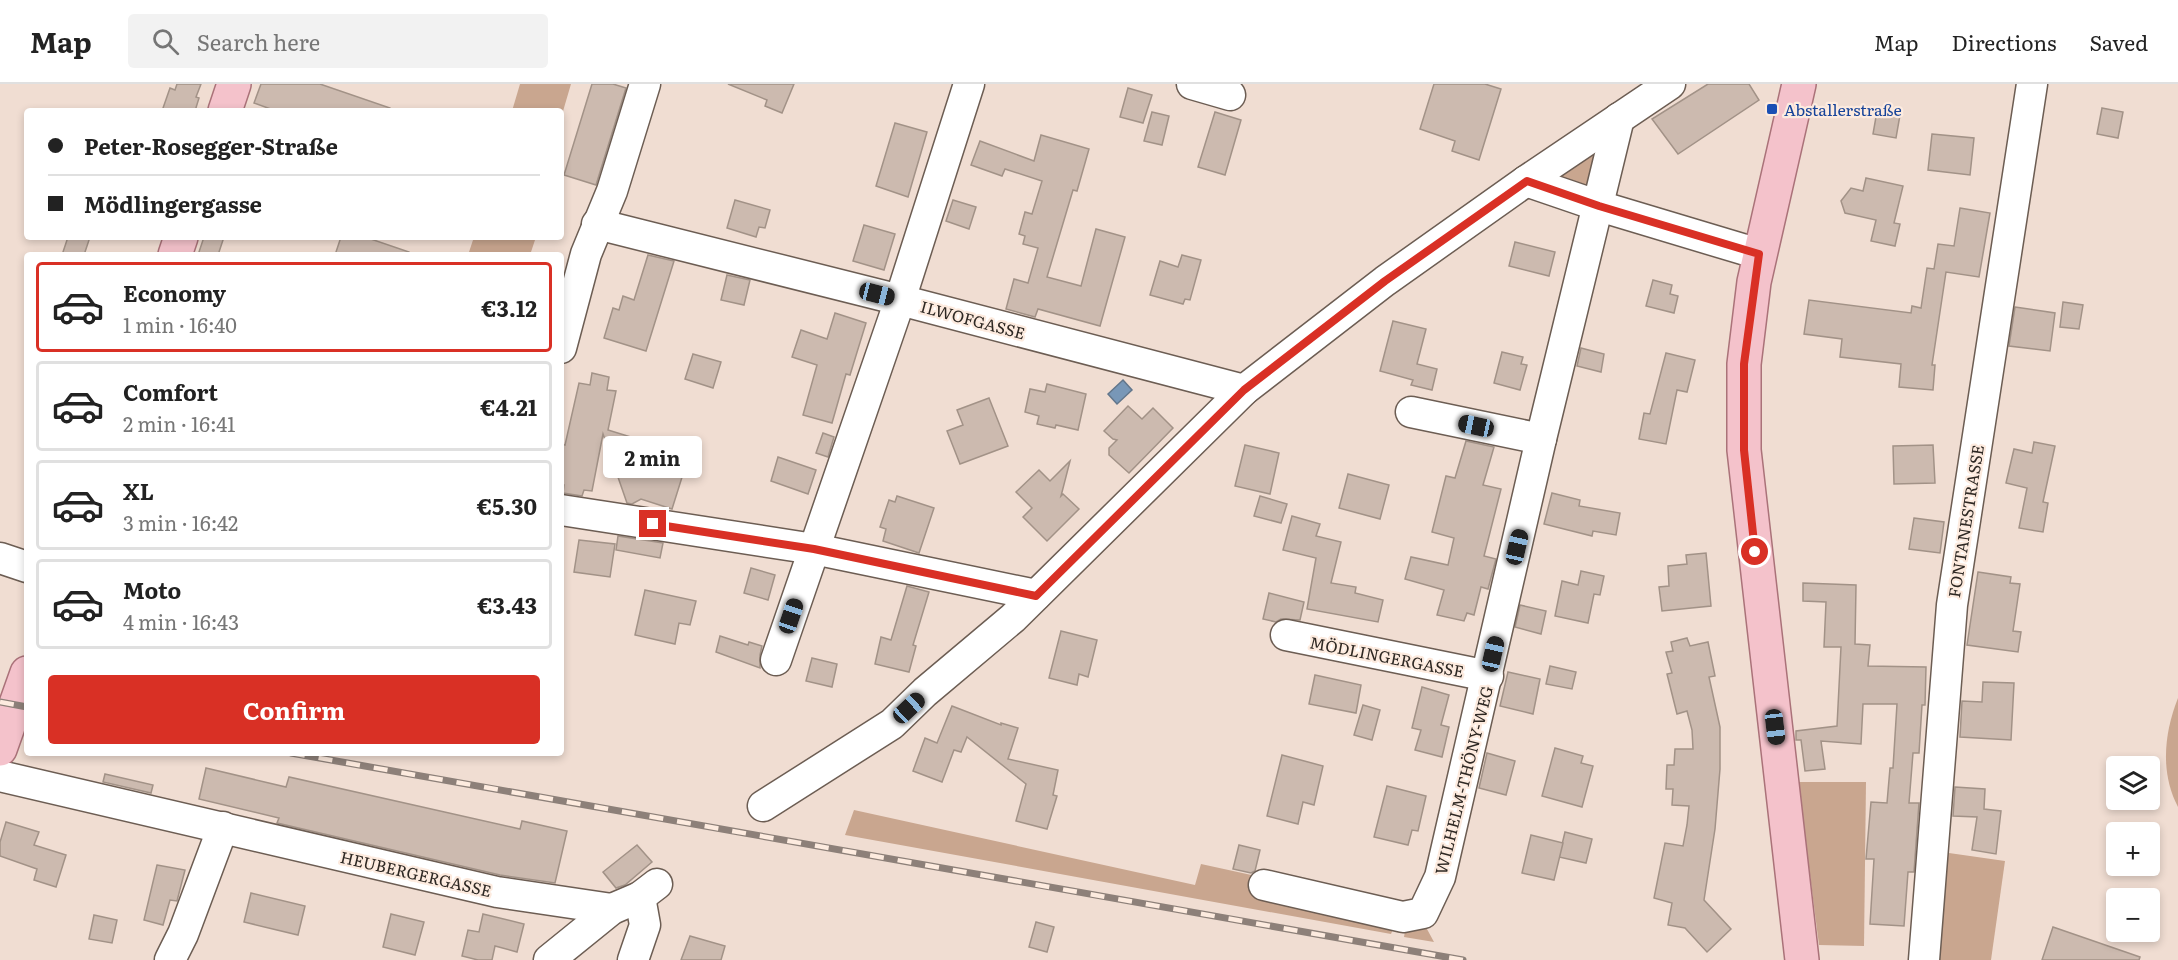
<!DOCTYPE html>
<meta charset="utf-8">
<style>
body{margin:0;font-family:Literata,serif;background:#f2f2f2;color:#222;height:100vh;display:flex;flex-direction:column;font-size:22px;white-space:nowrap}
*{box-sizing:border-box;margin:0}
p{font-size:20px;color:#767676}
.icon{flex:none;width:33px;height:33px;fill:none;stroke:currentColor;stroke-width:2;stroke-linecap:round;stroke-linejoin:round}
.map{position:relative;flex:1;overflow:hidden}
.panel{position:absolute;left:24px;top:168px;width:540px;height:504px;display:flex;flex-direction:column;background:#fff;border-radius:6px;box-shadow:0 3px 9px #0003}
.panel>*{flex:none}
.hud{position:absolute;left:24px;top:24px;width:540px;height:132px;border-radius:6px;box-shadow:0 3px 9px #0003;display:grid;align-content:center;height:132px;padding:0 24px;background:#fff}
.tools{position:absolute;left:2106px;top:672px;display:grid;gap:12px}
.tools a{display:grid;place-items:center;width:54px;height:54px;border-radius:6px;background:#fff;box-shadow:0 3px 9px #0003;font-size:30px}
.end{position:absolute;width:27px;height:27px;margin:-14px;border:8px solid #d93025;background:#fff;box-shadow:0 0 0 3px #fff}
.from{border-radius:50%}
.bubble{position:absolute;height:42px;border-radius:6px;background:#fff;box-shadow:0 3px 9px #0003;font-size:20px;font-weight:700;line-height:42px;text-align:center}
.car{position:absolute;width:18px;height:36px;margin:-18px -9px;border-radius:8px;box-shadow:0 0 4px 2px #0007;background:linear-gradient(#222 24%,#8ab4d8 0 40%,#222 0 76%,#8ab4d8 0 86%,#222 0)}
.hud b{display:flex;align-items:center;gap:21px;height:57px;font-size:22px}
.hud b+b{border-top:2px solid #e0e0e0}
.hud i{width:15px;height:15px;background:#222}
ul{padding:10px 0 0;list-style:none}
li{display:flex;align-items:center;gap:18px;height:90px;margin:0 12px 9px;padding:0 12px;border:3px solid #e0e0e0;border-radius:6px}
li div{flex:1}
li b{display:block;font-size:22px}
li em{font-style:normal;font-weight:700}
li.current{border-color:#d93025}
li>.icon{width:54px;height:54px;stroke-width:1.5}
.cta{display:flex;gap:12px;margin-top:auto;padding:12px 24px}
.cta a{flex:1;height:69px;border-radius:6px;background:#d93025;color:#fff;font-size:24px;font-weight:700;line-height:69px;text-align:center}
header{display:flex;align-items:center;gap:36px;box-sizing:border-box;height:84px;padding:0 30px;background:#fff;border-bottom:2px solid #e0e0e0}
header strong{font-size:28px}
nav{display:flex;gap:33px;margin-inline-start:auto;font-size:21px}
.search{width:420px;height:54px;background:#f2f2f2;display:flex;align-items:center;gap:15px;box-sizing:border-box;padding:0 21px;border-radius:6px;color:#767676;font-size:22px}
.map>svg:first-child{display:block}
.green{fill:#c9a68f}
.water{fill:#7897b7;stroke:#62768b;stroke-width:1.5}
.building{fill:#ccbaaf;stroke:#a29287;stroke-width:1.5}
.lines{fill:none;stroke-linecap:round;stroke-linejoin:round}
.minor-casing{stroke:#6c5d53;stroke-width:33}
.major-casing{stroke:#aa7279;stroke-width:36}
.minor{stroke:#fff;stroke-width:30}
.major{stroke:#f4c2cb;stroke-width:33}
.rail-casing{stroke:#8d8079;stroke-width:7}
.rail{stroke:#fdebdf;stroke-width:4.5;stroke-dasharray:14;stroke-linecap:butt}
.route{stroke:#d93025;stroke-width:8}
.transit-dot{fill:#1a4fb4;stroke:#fdebdf;stroke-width:2}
.labels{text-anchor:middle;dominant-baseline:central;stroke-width:4.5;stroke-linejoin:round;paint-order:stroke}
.transit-label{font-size:16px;fill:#164399;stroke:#fdebdf;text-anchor:start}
.street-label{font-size:16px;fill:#2e2823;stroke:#fdebdf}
</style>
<header>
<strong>Map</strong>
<div class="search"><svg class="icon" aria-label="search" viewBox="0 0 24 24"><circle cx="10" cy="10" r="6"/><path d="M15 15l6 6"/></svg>Search here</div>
<nav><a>Map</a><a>Directions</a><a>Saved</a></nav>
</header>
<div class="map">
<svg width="2178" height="876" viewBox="0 0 2178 876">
<rect width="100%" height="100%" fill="#f0ddd2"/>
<g class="green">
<path d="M520,0H571L561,34V27H512Z"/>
<path d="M1599,61L1591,104L1558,95L1563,84Z"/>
<path d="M474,153H536L530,171H468Z"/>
<path d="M2178,614V723C2160,689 2164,649 2178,614Z"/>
<path d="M1798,698H1866L1864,862L1819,861Z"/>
<path d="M854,726L1195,801L1201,780L1256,792L1421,834L1434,858L1404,853L1405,847L1393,845L1391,850L845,751Z"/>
<path d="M1942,768L2005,777L1991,876H1934Z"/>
</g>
<path class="water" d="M1123,296L1132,306L1117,320L1108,310Z"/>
<g class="building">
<path d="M177,0H201L196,13L199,14L195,27H162L170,4L175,6Z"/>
<path d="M261,0H320L390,24V27H276L254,19Z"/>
<path d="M592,0H613L626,4L596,101L564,91Z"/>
<path d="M728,0H794L782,29L765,22L767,16Z"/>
<path d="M1434,0H1485L1501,5L1479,76L1452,67L1455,57L1420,45Z"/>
<path d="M1708,0H1749L1759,16L1678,70L1652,35Z"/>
<path d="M1128,4L1152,11L1143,39L1120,33Z"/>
<path d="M2102,24L2123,28L2118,54L2097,50Z"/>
<path d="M1877,27L1900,31L1896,54L1873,50Z"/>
<path d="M1152,28L1169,32L1162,61L1144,57Z"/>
<path d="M1215,28L1241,36L1225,91L1198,83Z"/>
<path d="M895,39L927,48L908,113L876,102Z"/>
<path d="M1932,50L1974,54L1970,91L1928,86Z"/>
<path d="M1041,51L1089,65L1077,107L1073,106L1047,193L1081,202L1096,145L1125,153L1100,242L1038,225L1035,233L1006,225L1014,195L1028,199L1038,164L1023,160L1025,152L1019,150L1025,128L1032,130L1042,97L1005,85L1002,92L971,81L980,57L1034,77Z"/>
<path d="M1866,94L1903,102L1894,139L1900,140L1895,162L1871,157L1876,136L1845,129L1841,117L1851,104L1863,107Z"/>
<path d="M735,116L770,126L765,144L759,143L756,153L727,144Z"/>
<path d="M953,116L976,123L969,145L946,137Z"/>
<path d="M1960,124L1990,129L1979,193L1946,188L1932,281H1935L1933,306L1899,303L1901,280L1840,273L1842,255L1804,250L1809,216L1911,229L1912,222L1921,224L1927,184L1934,185L1938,160L1954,162Z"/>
<path d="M864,141L895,150L884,186L853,177Z"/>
<path d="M68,153H90L84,171H62Z"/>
<path d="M204,153H224L218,171H198Z"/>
<path d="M341,153H365L409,168V171H335Z"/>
<path d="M1515,158L1555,168L1549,192L1509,182Z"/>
<path d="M648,171L674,177L646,267L604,254L613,224L619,226L623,212L634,216Z"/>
<path d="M1182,171L1201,176L1190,216L1185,215L1183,220L1150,211L1160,177L1178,183Z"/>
<path d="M727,191L750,196L744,221L721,216Z"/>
<path d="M1653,196L1672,201L1670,210L1678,212L1674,229L1646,222Z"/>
<path d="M2063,218L2083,221L2079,245L2060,243Z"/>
<path d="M2015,223L2055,229L2050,267L2009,262Z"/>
<path d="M835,229L866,239L850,291L846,290L832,339L803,331L817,281L792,273L801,246L827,255Z"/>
<path d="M1393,237L1426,245L1417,280L1437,285L1432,306L1411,301L1413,296L1380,287Z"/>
<path d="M1581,264L1604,270L1601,288L1577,282Z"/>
<path d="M1502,268L1523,273L1521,280L1527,281L1520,306L1494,299Z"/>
<path d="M1666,269L1695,276L1687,308L1677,306L1666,360L1639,355L1644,329L1650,330Z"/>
<path d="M693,270L721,278L713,304L685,295Z"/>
<path d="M592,289L609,293L607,306L616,307L608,346L689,371L672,425L641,415L632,420L627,419L603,350L592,407L584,406L582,412L563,409L564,401H561V360L565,361L579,299L590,301Z"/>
<path d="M1047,300L1086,310L1078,346L1056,341L1055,344L1037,340L1039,332L1025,328L1030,305L1045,308Z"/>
<path d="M989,314L1008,362L960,380L947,347L963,341L957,326Z"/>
<path d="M1128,322L1142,335L1153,324L1173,344L1129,389L1109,371V364L1117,356L1113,355L1104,347Z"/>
<path d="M823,349L834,353L828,373L816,369Z"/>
<path d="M1466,357L1494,363L1483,401L1501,405L1484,472L1496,475L1488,505L1481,503L1474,531L1467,529L1464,537L1437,531L1444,506L1405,495L1411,473L1448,481L1454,454L1432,448L1446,392L1455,394Z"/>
<path d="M2034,358L2055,362L2043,418L2048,419L2043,448L2019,444L2027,404L2006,399L2014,365L2032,369Z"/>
<path d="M1245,361L1279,369L1270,410L1235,402Z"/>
<path d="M1933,361L1935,399L1894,400L1893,362Z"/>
<path d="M778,373L816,386L808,410L771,397Z"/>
<path d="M1070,377L1061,412L1063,410L1079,425L1047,457L1023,433L1032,424L1016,408L1039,386L1050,397Z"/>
<path d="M1348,390L1389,401L1380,435L1339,424Z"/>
<path d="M1552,409L1580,416L1579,422L1620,429L1616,451L1593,447L1592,452L1544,440Z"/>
<path d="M897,412L934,424L919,469L883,457L886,445L880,443L889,416L895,418Z"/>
<path d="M1260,412L1287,420L1281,439L1254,432Z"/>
<path d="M1292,432L1320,440L1316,452L1341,458L1331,499L1356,503L1355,509L1383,516L1378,538L1307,525L1316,474L1283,466Z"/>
<path d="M1914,434L1944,438L1940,469L1909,465Z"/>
<path d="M618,452L663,459L660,474L616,466Z"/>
<path d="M579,456L615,460L610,493L574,488Z"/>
<path d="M1706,469L1711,522L1662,527L1659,503L1669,502L1668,482L1687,480L1686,471Z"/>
<path d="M751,484L775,491L768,516L744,509Z"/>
<path d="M1581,487L1604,492L1600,511L1594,510L1588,539L1555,532L1562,497L1578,501Z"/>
<path d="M1978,488L2011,493L2010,499L2020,500L2013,547L2021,548L2018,568L1967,561Z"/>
<path d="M1803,499L1856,501L1855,560L1870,561L1868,582L1926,583L1925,621H1922L1919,669H1913L1909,719H1919L1914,788H1908L1904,842L1870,840L1874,775H1866L1871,718L1887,719L1890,684H1893L1897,620H1863L1861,660L1821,657L1825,685L1805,687L1801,656H1796V647L1837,642L1841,563H1824L1826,518L1803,517Z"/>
<path d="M907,502L929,508L913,561L916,562L909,588L875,580L881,553L891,556Z"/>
<path d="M645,506L696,517L690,541L679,539L675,560L635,551Z"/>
<path d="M1269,509L1304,518L1300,536L1281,535L1276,538L1263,535Z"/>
<path d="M1520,521L1546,527L1541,550L1515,543Z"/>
<path d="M1061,547L1097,556L1088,593L1079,590L1077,601L1049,594Z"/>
<path d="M720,552L748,561L749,558L762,562L760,571V584L716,568Z"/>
<path d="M1687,554L1690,562L1708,558L1715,592L1709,593L1720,643V685L1715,745L1704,816L1731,845L1707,868L1685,844L1668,841L1672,819L1654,814L1665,759L1683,762L1687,741L1689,722L1672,721L1673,705H1666L1667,681H1674L1675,665H1693L1692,646L1687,627L1677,630L1667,590L1672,589L1666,568L1673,567L1671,558Z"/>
<path d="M812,574L837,580L832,603L806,597Z"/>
<path d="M1550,582L1576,588L1572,605L1546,600Z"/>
<path d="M1508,588L1540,595L1533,630L1500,622Z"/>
<path d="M1315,591L1361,601L1356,629L1309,620Z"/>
<path d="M1983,598L2014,599L2011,656L1960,653L1962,617L1982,618Z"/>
<path d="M1422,603L1449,611L1441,641L1449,643L1442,673L1415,666L1421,646L1412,644Z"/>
<path d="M1363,621L1380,626L1372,656L1354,651Z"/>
<path d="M952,622L1001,641V639L1018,644L1008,675L1058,686L1053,711L1057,712L1047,745L1016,737L1026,700L967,653L961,668L954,666L942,698L913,687L925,654L937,659Z"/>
<path d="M1555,664L1583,672L1581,679L1593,682L1582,723L1542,712Z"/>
<path d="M1487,669L1515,677L1506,711L1479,704Z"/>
<path d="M1282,671L1323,682L1314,721L1303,718L1298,740L1267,732Z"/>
<path d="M206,684L286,703L289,693L520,745L522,737L567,747L555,799L500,791L277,739L279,734L199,715Z"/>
<path d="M105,690L153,701L151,709L103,698Z"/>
<path d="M1387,702L1426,712L1418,747L1412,746L1408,761L1374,753Z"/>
<path d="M1955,703L1985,705L1984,725L2001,727L1996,770L1972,766L1977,733L1953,732Z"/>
<path d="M6,738L39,748L34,761L66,771L56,803L34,796L37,785L0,772V758Z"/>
<path d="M1565,748L1592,755L1586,779L1559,773Z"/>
<path d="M1531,751L1563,759L1554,796L1522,789Z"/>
<path d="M637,761L652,778L625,801L616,804L603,788Z"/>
<path d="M1239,761L1260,766L1255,787L1251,789L1233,785Z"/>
<path d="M157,781L185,786L177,817L170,816L163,841L144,836Z"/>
<path d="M251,809L305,822L298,851L244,838Z"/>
<path d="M391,830L424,838L415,871L383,863Z"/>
<path d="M483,830L524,840L517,868L495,862L492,876H478L462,872L468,846L479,848Z"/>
<path d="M94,831L117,836L112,859L89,855Z"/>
<path d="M1036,838L1054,843L1047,868L1029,863Z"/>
<path d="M2053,843L2140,873L2139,876H2042Z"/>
<path d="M690,852L725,862L721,876H681Z"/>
</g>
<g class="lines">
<defs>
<g id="minor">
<path d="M1192,0L1230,11"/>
<path d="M1526,97L1599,122L1759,170"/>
<path d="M597,140L900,216L1244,306"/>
<path d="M561,264L586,170L612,107L645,0"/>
<path d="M1411,328L1541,355"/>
<path d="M561,426L814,465L1036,511"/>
<path d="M0,474L27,483"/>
<path d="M1286,551L1488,592"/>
<path d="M776,576L900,216L969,0"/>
<path d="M0,692L497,808L612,825"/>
<path d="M763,722L892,640L925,608L1013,534L1244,306L1385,197L1526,97L1670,0"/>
<path d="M1264,801L1403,833L1423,829L1440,793L1541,355L1619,34"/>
<path d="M170,876L183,850L223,743"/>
<path d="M549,876L612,825L640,813L657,800"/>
<path d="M633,876L645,841L640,813"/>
<path d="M1924,876L1952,521L2032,0"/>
</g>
<g id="major">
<path d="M1799,0L1754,198L1744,280V366L1802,876"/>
<path d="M225,27L234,0"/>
<path d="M175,171L181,153"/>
<path d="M0,665L27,589"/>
</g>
</defs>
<use href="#minor" class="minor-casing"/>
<use href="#major" class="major-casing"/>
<use href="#minor" class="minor"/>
<use href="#major" class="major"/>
<defs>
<g id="rail">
<path d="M0,618L27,623"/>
<path d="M291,669L1463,876"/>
</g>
</defs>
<use href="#rail" class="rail-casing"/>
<use href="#rail" class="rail"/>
</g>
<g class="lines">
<path class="route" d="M653,440L814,465L1036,512L1244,306L1385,197L1527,97L1599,122L1759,170L1744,280V366L1755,468"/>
</g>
<rect class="transit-dot" x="1766" y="19" width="12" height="12" rx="3"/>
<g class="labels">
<g class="transit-label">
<text x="1784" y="25">Abstallerstraße</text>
</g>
<g class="street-label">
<text transform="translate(973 235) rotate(15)">ILWOFGASSE</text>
<text transform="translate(1965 437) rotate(-81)">FONTANESTRASSE</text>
<text transform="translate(1387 572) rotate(11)">MÖDLINGERGASSE</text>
<text transform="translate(1463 696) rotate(-76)">WILHELM-THÖNY-WEG</text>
<text transform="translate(416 789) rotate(13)">HEUBERGERGASSE</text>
</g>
</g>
</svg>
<div class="tools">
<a><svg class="icon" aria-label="layers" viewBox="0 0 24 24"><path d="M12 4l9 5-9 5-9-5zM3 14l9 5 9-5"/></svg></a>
<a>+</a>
<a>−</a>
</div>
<i class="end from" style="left:1755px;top:468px"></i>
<i class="end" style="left:653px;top:440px"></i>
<div class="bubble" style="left:603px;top:352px;width:99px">2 min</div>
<i class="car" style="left:877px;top:210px;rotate:104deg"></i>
<i class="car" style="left:1476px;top:342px;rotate:282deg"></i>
<i class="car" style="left:1517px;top:463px;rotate:13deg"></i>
<i class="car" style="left:791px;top:532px;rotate:19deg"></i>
<i class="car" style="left:1493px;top:570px;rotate:13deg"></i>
<i class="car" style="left:909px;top:624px;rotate:47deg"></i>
<i class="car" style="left:1775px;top:643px;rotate:173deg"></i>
<div class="hud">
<b><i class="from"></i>Peter-Rosegger-Straße</b>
<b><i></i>Mödlingergasse</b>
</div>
<section class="panel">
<ul>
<li class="current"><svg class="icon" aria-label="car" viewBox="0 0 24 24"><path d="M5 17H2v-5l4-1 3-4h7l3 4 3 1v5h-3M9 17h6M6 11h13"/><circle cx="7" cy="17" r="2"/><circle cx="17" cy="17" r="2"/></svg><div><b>Economy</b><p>1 min · 16:40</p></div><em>€3.12</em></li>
<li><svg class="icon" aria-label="car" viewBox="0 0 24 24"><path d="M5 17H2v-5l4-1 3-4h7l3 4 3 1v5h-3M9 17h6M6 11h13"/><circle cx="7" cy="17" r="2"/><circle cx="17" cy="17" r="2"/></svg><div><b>Comfort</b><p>2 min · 16:41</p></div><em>€4.21</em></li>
<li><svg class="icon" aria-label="car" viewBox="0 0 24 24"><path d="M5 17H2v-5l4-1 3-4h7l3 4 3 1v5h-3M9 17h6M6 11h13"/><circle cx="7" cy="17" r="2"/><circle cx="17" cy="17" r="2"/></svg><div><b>XL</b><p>3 min · 16:42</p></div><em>€5.30</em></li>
<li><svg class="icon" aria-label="car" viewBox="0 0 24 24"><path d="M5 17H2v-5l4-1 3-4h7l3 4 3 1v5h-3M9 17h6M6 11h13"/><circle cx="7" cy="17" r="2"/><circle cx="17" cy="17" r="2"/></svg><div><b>Moto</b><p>4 min · 16:43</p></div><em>€3.43</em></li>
</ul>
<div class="cta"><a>Confirm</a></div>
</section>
</div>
